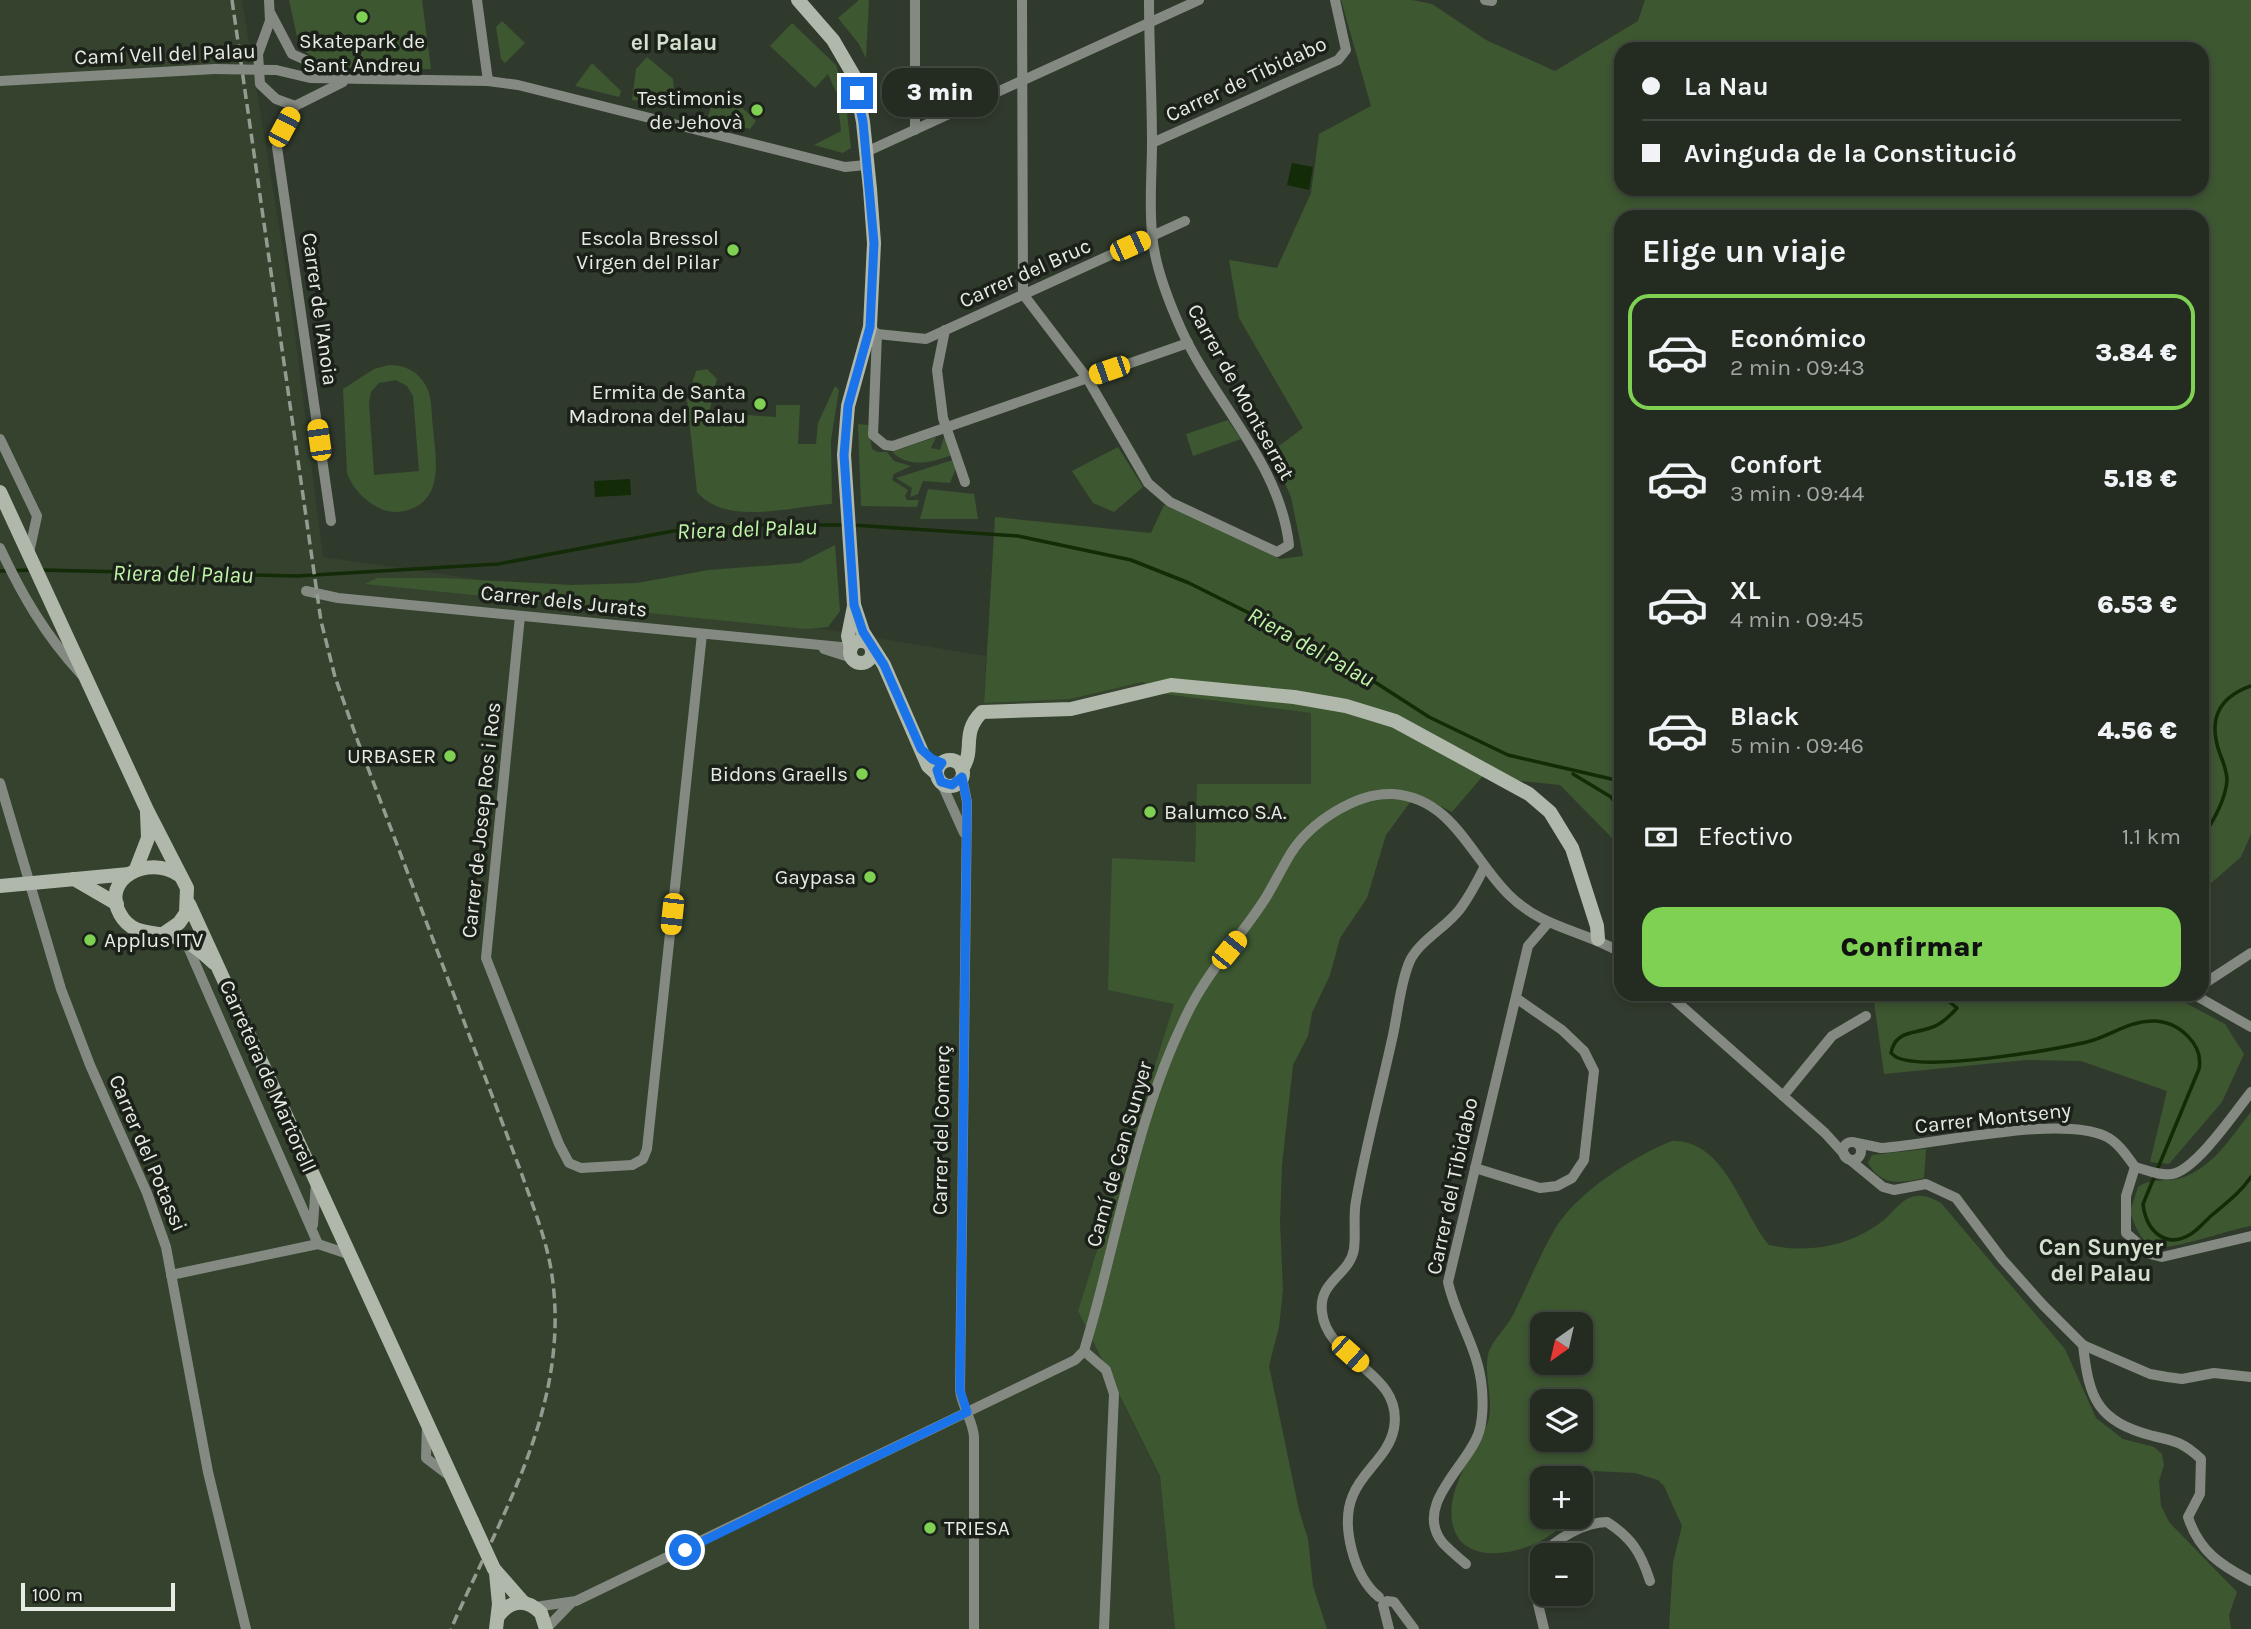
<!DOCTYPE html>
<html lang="es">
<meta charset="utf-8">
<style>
body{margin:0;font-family:Karla,sans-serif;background:#2c342a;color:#f1f3f6;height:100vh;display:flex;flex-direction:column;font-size:26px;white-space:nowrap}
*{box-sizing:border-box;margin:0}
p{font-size:23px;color:#a3a7a5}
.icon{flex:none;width:38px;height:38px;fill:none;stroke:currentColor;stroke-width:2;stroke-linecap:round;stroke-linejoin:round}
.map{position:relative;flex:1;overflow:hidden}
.details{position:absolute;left:1614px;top:210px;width:595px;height:791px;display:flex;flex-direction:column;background:#242c21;border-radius:21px;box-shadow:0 4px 10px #0003,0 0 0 2px #41483f}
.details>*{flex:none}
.guide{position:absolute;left:1614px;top:42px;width:595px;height:154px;border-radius:21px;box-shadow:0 4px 10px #0003,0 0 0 2px #41483f;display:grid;align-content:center;height:154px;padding:0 28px;background:#242c21}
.needle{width:46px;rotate:214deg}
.fabs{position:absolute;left:1530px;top:1312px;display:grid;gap:14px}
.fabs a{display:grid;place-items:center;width:63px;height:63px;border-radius:14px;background:#242c21;box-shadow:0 4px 10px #0003,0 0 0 2px #41483f;font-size:35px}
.scale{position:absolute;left:21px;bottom:18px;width:154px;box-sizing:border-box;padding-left:7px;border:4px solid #e6ece3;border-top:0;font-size:19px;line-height:24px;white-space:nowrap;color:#e6ece3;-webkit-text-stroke:5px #1b2019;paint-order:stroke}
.end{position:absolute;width:32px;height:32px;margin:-16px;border:9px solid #1a73e8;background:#fff;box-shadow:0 0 0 4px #fff}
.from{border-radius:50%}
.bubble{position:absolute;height:49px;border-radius:21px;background:#242c21;box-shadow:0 4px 10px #0003,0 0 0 2px #41483f;font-size:23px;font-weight:800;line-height:49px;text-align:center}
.car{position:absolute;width:21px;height:42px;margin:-21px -10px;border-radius:9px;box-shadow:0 0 5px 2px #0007;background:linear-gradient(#f5c518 24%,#345 0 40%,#f5c518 0 76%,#345 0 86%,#f5c518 0)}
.guide b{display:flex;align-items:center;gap:24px;height:66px;font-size:26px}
.guide b+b{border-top:2px solid #41483f}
.guide i{width:18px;height:18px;background:#f1f3f6}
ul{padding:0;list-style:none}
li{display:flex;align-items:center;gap:21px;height:116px;margin:0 14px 10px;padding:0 14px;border:4px solid transparent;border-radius:21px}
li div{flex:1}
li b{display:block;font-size:26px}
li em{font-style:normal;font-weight:800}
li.on{border-color:#7ed153}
li>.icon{width:63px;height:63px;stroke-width:1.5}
h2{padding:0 28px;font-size:32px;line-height:84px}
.pay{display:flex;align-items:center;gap:18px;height:77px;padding:0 28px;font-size:26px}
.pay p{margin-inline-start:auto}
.primary-button{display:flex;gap:14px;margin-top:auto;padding:14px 28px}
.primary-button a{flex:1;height:80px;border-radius:21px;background:#7ed153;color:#111;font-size:28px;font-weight:800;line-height:80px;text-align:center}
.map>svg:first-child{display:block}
.built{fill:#34422e}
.green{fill:#3d5731;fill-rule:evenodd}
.water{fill:#132b06}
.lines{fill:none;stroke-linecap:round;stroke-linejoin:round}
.stream{stroke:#132b06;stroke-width:3.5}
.street{stroke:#848a82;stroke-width:10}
.secondary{stroke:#b0b8ac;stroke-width:14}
.rail{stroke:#949c91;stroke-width:3.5;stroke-dasharray:10 5;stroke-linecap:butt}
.street-bridge{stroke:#848a82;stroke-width:10}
.secondary-bridge{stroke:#b0b8ac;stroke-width:14}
.route{stroke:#1a73e8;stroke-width:9}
.poi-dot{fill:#7ed153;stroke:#1b2019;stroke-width:2.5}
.labels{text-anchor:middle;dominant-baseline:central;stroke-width:7;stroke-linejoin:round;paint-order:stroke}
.poi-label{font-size:21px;fill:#e6ece3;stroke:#1b2019;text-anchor:end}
.street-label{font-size:21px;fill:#e6ece3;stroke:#1b2019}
.neighbourhood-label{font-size:23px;font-weight:bold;fill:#d3e0cd;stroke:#1b2019}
.water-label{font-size:23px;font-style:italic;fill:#c1f6aa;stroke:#1b2019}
</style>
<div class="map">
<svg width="2251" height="1629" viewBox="0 0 2251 1629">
<rect width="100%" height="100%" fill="#303a2c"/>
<path class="built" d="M0,0H242L289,287L323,557L792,624L986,656L984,703L1070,699L1143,682L1163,694L1311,713V784H1197L1195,862L1112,858L1174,1004L1078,1311L1160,1476L1175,1629H0Z"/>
<g class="green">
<path d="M289,0H422L431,69C391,68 329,78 299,46Z"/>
<path d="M859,0H869L866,58L859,44L838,18Z"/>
<path d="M1341,0H1412L1432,4L1486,40L1555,71L1638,21L1645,0H2251V834L2241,857L2202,891V812L2205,802L2204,741L2202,736V217H1620V846L1560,785L1482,777L1452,812L1416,794L1386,835L1367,898L1340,938L1330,975L1312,1013L1308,1036L1293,1065L1282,1165L1280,1222L1283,1290L1279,1327L1269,1366L1299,1510L1308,1539L1313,1586L1327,1629H1175L1160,1476L1078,1311L1174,1004L1108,990L1112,858L1195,862L1197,784H1311V713L1163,694L1143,682L1070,699L984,703L995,517L1151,533L1164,505L1280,559L1303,556L1291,497L1271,452L1303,428L1239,318L1229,260L1277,268L1311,193L1319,134L1371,106ZM1620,49H2202V189H1620Z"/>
<path d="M502,21L525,43L505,63L501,59L496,27Z"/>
<path d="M792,23L836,65L844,91L836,92L828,74L815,88L770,46Z"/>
<path d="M647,57L673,79L674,90L666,109L644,103V101L632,100L636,69Z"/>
<path d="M592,63L621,91L619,97L575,86Z"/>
<path d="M724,90L756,121L750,129L707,119L713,101Z"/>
<path d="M845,95L851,148L843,153L814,145L841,131L837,96Z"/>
<path d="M389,365C402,365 414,369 422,380C433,393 431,411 433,427C435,455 445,496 411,509C401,513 389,513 379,508C365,501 352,488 347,473L343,389L374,369ZM396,380L407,386L413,396L419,471L374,475L369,403L371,392L379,383Z"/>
<path d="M707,369L717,379L708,417L745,425L748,415L776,417V405H800L798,444H816L818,423L835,386L839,390L831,440L832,504C792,506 727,527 697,492L687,400L696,371Z"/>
<path d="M1228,420L1241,439L1193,456L1186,434Z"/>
<path d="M858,424L868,425L872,449L878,452H887L894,461L911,466L894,474L892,480L908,490L905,496L907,500H919L917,507L861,506Z"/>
<path d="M945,434L952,455C932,462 910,469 892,452L936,437L931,448L940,450Z"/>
<path d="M1118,447L1143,487L1114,512L1093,503L1072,471Z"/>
<path d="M953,460L956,468L950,483L923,481L918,494L910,497L912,488L896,478Z"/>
<path d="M928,489L974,494L978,519H920Z"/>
<path d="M835,545L840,611L828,627L805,629L365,584L377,578H442L572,585L637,583L708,570L800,563Z"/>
<path d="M1873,994H2169L2225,1024L2244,1054L2222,1102L2169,1164L2150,1162L2167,1091L2081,1061L2026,1060L1884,1074Z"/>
<path d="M2251,1112V1226C2231,1229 2170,1251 2155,1247C2140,1242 2135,1225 2130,1212L2138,1187C2150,1178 2167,1182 2181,1178C2213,1168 2231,1137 2251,1112Z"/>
<path d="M1672,1141C1726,1140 1741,1212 1769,1245C1810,1254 1851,1246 1884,1220C1892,1213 1899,1203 1909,1198C1920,1193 1931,1197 1941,1203L2065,1349L2096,1418L2123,1439L2154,1447L2162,1454L2164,1465L2159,1481L2161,1506L2169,1522L2237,1592L2229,1615L2231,1629H1669L1673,1562L1682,1526L1664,1486L1658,1480L1635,1473L1594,1471L1579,1479H1542V1517H1568C1550,1550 1460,1577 1452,1521C1448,1491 1467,1464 1480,1437C1483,1432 1488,1424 1489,1418C1493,1398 1484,1376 1488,1355C1490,1343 1507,1327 1513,1315C1527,1287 1539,1256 1555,1229C1576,1193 1634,1156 1672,1141ZM1542,1325H1580V1363H1542ZM1542,1402H1580V1440H1542Z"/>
<path d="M1926,1149L1924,1178C1900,1183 1882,1187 1868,1163L1872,1155Z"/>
</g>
<g class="water">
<path d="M1292,163L1313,167L1309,190L1287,185Z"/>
<path d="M630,479L631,495L595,497L594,481Z"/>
</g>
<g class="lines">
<g class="stream">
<path d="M852,525L1018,536L1131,560L1189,583L1333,655L1429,717L1508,755L1620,781"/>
<path d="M41,570L297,576L498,564L673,531L755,525H845"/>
<path d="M0,571L33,570"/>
<path d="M1573,774L1611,797L1620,810"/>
<path d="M2202,839C2212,822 2226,800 2227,780C2227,771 2223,762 2220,754C2208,721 2217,698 2251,686"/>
<path d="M1940,994L1957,1008C1950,1016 1941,1025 1930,1028C1913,1034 1895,1031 1891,1053L1896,1057C1925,1072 2052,1050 2087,1042C2111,1036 2128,1021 2153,1021C2178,1021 2204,1044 2199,1069L2143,1204C2146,1230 2165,1250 2191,1234C2199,1229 2205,1221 2212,1215C2226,1203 2240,1193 2251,1177"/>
</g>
<g class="street">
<path d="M269,0L270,21L258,54L260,84L276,99L295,106L343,82"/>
<path d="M477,0L488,81"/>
<path d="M1022,0L1023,294L1087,378L1148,483L1170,502L1277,552L1289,545C1280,463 1214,402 1181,329C1168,300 1154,265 1152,233C1149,203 1152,173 1152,143C1152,95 1149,48 1149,0"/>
<path d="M1485,0L1492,1"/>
<path d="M271,14L292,54L344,77"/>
<path d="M276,70L310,78L488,81L518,85L845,167L866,165"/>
<path d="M0,81L215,69"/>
<path d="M295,106L277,147L331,521"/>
<path d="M915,130V0"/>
<path d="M1152,143L1338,60L1346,50L1335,0"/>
<path d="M866,152L1199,0"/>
<path d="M870,327L877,334L873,435L885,445L893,446L1188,343"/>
<path d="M945,330L937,370L943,418L965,482"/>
<path d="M877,334L926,339L1185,221"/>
<path d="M0,439L37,516L29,553"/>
<path d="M0,548C22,595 45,635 81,674"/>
<path d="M306,591L338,598L851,648"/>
<path d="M520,616L486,958L559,1144L569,1163L581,1168L632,1165L643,1159L647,1149L702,634"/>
<path d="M824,649L852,658"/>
<path d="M962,777L967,802L960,1390C962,1408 973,1420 974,1437V1629"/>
<path d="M941,782L964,833"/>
<path d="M0,783L61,989L90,1065L147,1193L166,1247L208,1472L246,1629"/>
<path d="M185,940L318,1244"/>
<path d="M2202,985L2251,953"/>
<path d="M1668,994L1825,1133L1845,1155"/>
<path d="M2193,994L2251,1027"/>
<path d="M1783,1096L1832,1036L1866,1016"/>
<circle cx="1852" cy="1151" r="9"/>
<path d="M1857,1143L1881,1148C1938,1144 2058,1115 2105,1136C2118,1142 2127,1156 2135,1167"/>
<path d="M1849,1159L1883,1187L1894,1190L1926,1184L1956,1198L2002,1259L2043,1305L2083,1345L2150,1374L2167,1377L2182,1379L2214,1373L2251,1377"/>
<path d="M2135,1167L2126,1196V1233L2150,1254L2162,1257L2251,1236"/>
<path d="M2135,1167C2147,1170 2160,1176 2172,1174C2196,1170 2236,1111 2251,1092"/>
<path d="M1475,1168L1540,1188L1557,1186L1572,1178L1584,1160L1594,1071L1584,1051L1562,1030L1516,998"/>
<path d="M313,1225L316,1182"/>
<path d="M318,1244L351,1255"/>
<path d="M171,1275L318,1244"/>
<path d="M2083,1345C2089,1399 2097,1421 2153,1436C2176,1441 2184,1443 2201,1459L2200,1494L2188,1517C2199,1551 2220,1565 2251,1581"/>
<path d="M1084,1351L1106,1370L1114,1394L1104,1629"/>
<path d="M427,1425L426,1458L451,1477"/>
<path d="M1542,1556C1554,1539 1586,1522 1607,1522C1632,1538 1641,1553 1650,1581"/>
<path d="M1542,1556L1533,1583L1544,1629"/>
<path d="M1466,1564C1458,1557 1449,1550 1442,1542C1413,1504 1469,1465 1479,1432C1483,1419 1483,1402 1482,1389C1479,1349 1456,1319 1448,1282L1528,946L1547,924"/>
<path d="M1379,1597C1354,1577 1340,1525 1353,1495C1363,1470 1389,1456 1394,1428C1404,1372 1327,1361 1322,1312C1318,1281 1350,1275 1354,1249C1356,1233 1353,1216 1356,1201C1366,1145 1381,1090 1393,1035C1398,1012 1400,985 1409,963C1417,942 1447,927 1460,909C1469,897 1477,882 1484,868"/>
<path d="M1387,1601L1394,1602L1414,1629"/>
<path d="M1383,1605L1389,1629"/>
<path d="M535,1607L576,1601L1075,1360L1084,1351L1094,1316C1122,1213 1141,1104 1190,1008C1210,969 1241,936 1265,899C1274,884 1282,868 1291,853C1310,823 1356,792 1393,794C1453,798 1472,859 1509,895C1542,928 1582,930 1620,952"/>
<path d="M546,1629L571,1603"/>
</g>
<g class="secondary">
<path d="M798,0L833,40L854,76L863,122L870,189L874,243L870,327L848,406L844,455L854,605L863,632L884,665L928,766L937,774"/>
<path d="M0,492L147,810L187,888L186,913L179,923L163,934"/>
<circle cx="861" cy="652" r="11"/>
<path d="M851,648L848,636L854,606"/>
<circle cx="950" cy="773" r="13"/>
<path d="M962,769C976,749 960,734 982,712L1071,709L1171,685L1294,697L1346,706L1395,721L1529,794L1550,812L1572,848L1597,926L1598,939"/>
<path d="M136,869L148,838L147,813"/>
<path d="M179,875C149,854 100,878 120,914C133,938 157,930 178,938C192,943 203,953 214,963"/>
<path d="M74,879L117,904"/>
<path d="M0,886L129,874"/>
<path d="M189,904L472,1521"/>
<path d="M495,1570L524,1603"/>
<path d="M499,1615C512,1599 527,1599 541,1613L546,1629"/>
<path d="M496,1629L499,1604L496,1573"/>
</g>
<path class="rail" d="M232,0L321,621L335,677L357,739L521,1172C532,1204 545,1235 551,1269C573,1402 502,1512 451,1629"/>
<path class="street-bridge" d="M215,69L276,70"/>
<path class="secondary-bridge" d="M472,1521L494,1569"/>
</g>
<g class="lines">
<path class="route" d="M685,1550L967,1412L960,1390L967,802L962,777L952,785L941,782L937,770L942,763L932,759L921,749L884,665L863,632L854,605L844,455L848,406L870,327L874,243L863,122L857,93"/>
</g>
<g class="poi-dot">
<circle cx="362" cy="17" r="7"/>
<circle cx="757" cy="110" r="7"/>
<circle cx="733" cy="250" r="7"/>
<circle cx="760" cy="404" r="7"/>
<circle cx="450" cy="756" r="7"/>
<circle cx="862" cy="774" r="7"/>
<circle cx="1150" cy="812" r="7"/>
<circle cx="870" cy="877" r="7"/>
<circle cx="90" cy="940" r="7"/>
<circle cx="930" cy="1528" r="7"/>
</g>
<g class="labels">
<g class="poi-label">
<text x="362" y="41" text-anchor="middle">Skatepark de<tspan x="362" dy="24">Sant Andreu</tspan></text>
<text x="743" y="98">Testimonis<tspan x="743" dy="24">de Jehovà</tspan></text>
<text x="719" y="238">Escola Bressol<tspan x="719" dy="24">Virgen del Pilar</tspan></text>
<text x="746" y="392">Ermita de Santa<tspan x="746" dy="24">Madrona del Palau</tspan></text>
<text x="436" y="756">URBASER</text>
<text x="848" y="774">Bidons Graells</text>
<text x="1164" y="812" text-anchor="start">Balumco S.A.</text>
<text x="856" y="877">Gaypasa</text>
<text x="104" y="940" text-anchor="start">Applus ITV</text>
<text x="944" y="1528" text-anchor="start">TRIESA</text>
</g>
<g class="street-label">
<text transform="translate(165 54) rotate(-2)">Camí Vell del Palau</text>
<text transform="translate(1246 79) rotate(-25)">Carrer de Tibidabo</text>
<text transform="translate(1025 273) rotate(-24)">Carrer del Bruc</text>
<text transform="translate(320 309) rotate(82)">Carrer de l'Anoia</text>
<text transform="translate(1241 392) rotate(61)">Carrer de Montserrat</text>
<text transform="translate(564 601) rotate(6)">Carrer dels Jurats</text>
<text transform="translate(481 820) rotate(-84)">Carrer de Josep Ros i Ros</text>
<text transform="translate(268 1076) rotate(66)">Carretera de Martorell</text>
<text transform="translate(1993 1118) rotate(-6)">Carrer Montseny</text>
<text transform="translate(941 1130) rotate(-89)">Carrer del Comerç</text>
<text transform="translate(148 1153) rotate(67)">Carrer del Potassi</text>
<text transform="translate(1119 1154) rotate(-74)">Camí de Can Sunyer</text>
<text transform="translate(1452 1186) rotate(-78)">Carrer del Tibidabo</text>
</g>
<g class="neighbourhood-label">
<text x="674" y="42">el Palau</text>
<text x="2101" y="1247">Can Sunyer<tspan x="2101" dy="26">del Palau</tspan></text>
</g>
<g class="water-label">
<text transform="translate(747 529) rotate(-2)">Riera del Palau</text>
<text transform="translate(183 574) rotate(1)">Riera del Palau</text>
<text transform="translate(1311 647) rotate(29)">Riera del Palau</text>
</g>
</g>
</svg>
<div class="fabs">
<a><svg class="needle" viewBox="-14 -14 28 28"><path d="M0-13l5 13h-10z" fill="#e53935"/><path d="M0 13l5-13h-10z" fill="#a3a7a5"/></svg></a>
<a><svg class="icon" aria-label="layers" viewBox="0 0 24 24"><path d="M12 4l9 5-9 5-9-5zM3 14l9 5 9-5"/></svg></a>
<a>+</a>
<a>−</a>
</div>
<div class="scale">100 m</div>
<i class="end from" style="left:685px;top:1550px"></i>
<i class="end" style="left:857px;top:93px"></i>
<div class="bubble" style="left:882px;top:68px;width:116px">3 min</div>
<i class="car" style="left:284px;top:127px;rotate:28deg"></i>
<i class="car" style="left:1130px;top:246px;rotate:66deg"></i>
<i class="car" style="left:1109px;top:370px;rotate:251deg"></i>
<i class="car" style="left:319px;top:440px;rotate:352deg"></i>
<i class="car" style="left:672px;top:914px;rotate:186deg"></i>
<i class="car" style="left:1229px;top:950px;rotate:39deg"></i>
<i class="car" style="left:1350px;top:1354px;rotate:132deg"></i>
<div class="guide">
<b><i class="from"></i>La Nau</b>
<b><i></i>Avinguda de la Constitució</b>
</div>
<section class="details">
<h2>Elige un viaje</h2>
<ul>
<li class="on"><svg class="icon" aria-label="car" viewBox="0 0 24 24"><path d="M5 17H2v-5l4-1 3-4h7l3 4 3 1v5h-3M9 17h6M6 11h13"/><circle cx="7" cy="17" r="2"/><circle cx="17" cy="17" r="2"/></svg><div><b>Económico</b><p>2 min · 09:43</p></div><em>3.84 €</em></li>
<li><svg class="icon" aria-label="car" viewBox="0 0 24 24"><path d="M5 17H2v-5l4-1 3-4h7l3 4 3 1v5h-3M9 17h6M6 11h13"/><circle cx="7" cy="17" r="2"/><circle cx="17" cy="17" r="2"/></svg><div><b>Confort</b><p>3 min · 09:44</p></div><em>5.18 €</em></li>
<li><svg class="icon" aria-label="car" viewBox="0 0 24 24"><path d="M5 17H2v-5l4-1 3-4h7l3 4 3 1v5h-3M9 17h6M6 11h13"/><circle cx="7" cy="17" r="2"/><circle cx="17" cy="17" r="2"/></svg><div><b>XL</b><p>4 min · 09:45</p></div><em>6.53 €</em></li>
<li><svg class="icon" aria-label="car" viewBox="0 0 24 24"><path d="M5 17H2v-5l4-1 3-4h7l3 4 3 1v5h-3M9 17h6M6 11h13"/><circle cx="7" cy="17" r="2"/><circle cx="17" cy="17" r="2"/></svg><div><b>Black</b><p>5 min · 09:46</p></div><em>4.56 €</em></li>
</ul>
<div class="pay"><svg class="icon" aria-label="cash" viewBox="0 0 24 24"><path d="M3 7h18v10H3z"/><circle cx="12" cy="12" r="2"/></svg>Efectivo<p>1.1 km</p></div>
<div class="primary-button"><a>Confirmar</a></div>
</section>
</div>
